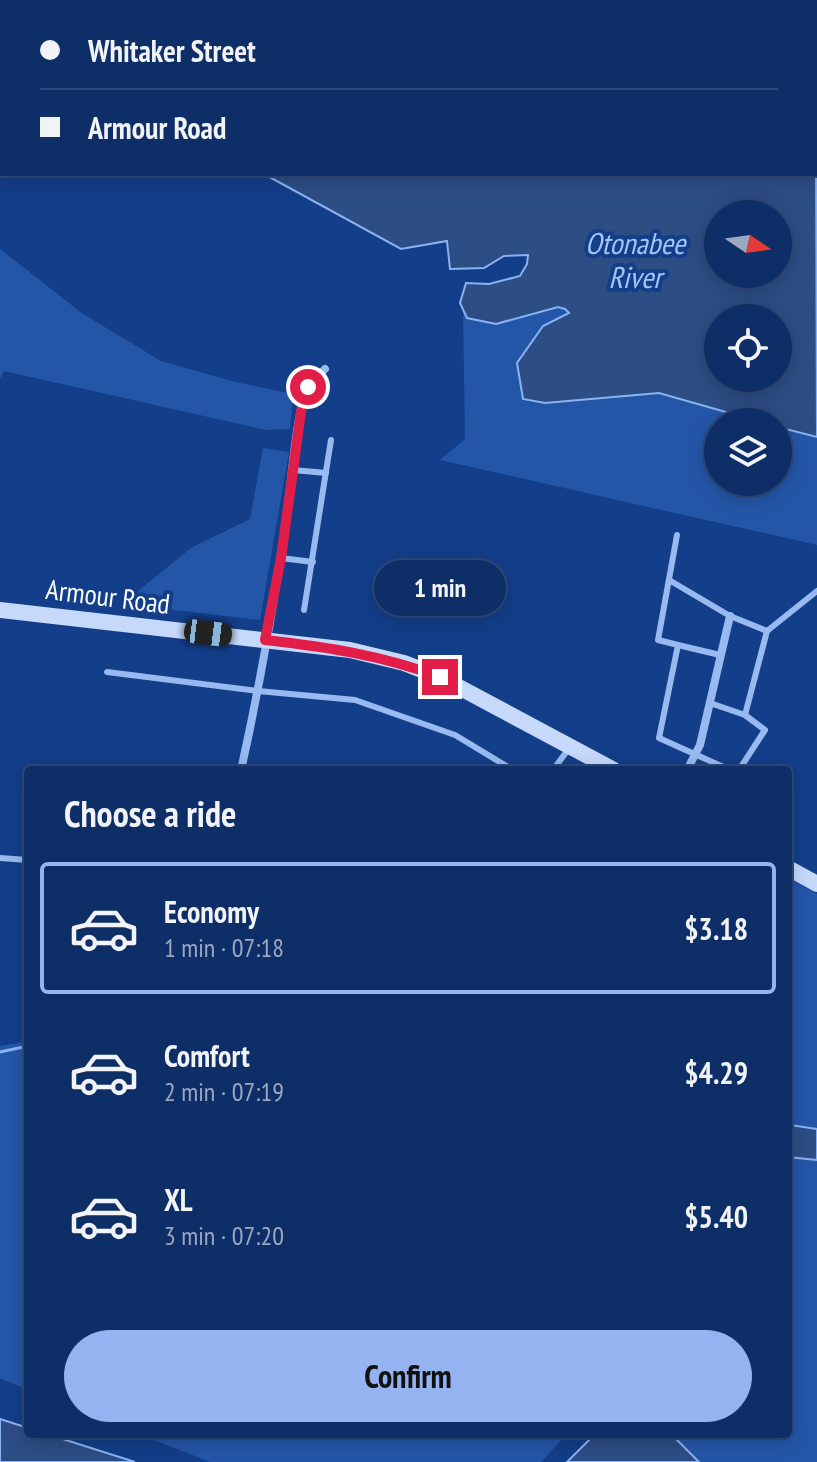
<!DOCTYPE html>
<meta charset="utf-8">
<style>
body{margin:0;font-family:"PT Sans Narrow",sans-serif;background:#17366d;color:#f1f3f6;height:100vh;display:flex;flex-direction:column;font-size:30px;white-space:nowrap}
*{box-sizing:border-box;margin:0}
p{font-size:26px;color:#9ba8c0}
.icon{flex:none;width:44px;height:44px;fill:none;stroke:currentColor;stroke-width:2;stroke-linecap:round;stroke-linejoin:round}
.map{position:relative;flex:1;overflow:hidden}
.side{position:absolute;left:24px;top:766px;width:768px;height:672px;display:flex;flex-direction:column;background:#0e2e67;border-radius:8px;box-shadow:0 4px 20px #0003,0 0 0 2px #2e4a7b}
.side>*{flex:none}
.banner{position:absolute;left:0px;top:0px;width:818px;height:176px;box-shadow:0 4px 20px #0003,0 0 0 2px #2e4a7b;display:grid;align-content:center;height:176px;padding:0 40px;background:#0e2e67}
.needle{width:52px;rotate:103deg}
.tools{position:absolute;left:704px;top:200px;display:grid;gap:16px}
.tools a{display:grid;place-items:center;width:88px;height:88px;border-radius:50%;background:#0e2e67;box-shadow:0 4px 20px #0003,0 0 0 2px #2e4a7b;font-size:40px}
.end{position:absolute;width:36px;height:36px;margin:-18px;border:10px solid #e11d48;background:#fff;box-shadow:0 0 0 4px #fff}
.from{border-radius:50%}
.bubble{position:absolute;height:56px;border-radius:28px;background:#0e2e67;box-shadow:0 4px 20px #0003,0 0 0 2px #2e4a7b;font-size:26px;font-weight:600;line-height:56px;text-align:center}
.car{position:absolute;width:24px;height:48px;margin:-24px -12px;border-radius:10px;box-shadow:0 0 6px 2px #0007;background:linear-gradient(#222 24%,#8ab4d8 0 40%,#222 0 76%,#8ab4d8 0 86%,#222 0)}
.banner b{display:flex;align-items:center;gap:28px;height:76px;font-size:30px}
.banner b+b{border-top:2px solid #2e4a7b}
.banner i{width:20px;height:20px;background:#f1f3f6}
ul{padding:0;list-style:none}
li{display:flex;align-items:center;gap:24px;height:132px;margin:0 16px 12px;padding:0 24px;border:4px solid transparent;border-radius:8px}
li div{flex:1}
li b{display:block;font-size:30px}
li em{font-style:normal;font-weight:600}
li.current{border-color:#95b2f1}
li>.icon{width:72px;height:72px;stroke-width:1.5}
h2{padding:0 40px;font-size:36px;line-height:96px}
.primary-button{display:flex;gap:16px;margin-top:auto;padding:16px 40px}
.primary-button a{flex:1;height:92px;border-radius:48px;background:#95b2f1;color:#111;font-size:32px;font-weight:600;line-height:92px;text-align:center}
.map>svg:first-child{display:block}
.green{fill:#2456a8}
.water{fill:#2d4d85;stroke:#8ab3f3;stroke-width:2;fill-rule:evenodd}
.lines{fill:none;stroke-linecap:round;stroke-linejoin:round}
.stream{stroke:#8ab3f3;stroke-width:3}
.service{stroke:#98baf0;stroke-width:6}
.minor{stroke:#98baf0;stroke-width:8}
.secondary{stroke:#c6d9fb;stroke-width:16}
.route{stroke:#e11d48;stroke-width:10}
.labels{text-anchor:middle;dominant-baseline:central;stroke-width:8;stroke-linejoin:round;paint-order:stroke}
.street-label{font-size:28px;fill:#fff;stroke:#133e89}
.water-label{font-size:30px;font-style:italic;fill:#a4c4f8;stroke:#133e89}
</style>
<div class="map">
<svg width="817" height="1462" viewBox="0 0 817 1462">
<rect width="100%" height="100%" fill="#133e89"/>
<g class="green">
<path d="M0,249L83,314L161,361L235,382L293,394L290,429L266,430L4,371L0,379Z"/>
<path d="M558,307L565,309L570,314L517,363L523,399L545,403L659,393L761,422H718V482H778V427L817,437V545L440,460L465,439L463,312L467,318Z"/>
<path d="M263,448L289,452L260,620L122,604L191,548L250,519Z"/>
<path d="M788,878L817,894V1462H699L671,1434H788Z"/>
<path d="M28,1041V1390L0,1378V1046Z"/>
<path d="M139,1434H567L541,1462H210Z"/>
</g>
<g class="water">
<path d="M816,139L817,437L778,427V422H761L659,393L545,403L523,399L517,363L543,326L569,313L565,309L558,307L496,324L467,318L460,303L466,283L489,284L520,276L527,264L528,255L504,256L484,268L450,269L447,241L401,249L264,174H816ZM778,214V274H718V214ZM718,318H778V378H718Z"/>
<path d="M790,1125L817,1129V1160L788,1157V1127Z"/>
<path d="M0,1419L28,1428V1434H47L135,1462H0Z"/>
<path d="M595,1434H671L699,1462H567Z"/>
</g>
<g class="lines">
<path class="stream" d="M0,1052L28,1046"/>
<g class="service">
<path d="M816,44H817"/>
<path d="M293,470L326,473"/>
<path d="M677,535L658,640L678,645L659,738L730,770"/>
<path d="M281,558L313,562"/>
<path d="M669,580L730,616L767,631"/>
<path d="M304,610L331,440"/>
<path d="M678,645L720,655"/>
<path d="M107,672L258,691L355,700L455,735L513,770"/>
<path d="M710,703L745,715"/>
<path d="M553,770L570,747"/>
<path d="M739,770L765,730L745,715L767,631L817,591"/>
<path d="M0,858L28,860"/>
</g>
<g class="minor">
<path d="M680,0V2"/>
<path d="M241,770C260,685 275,599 287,512C291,485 297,406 308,386C312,380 320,374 325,369"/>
<path d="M687,770L700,745L730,616"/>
</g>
<g class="secondary">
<path d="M600,0L653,2"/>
<path d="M816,5H817"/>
<path d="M0,610L350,650L404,663L440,677L614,770"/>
<path d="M788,868L817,884"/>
</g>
</g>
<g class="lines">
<path class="route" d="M308,387L301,412L281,558L265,640C327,647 381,655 440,677"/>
</g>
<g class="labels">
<g class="street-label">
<text transform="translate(108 596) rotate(7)">Armour Road</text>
</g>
<g class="water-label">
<text x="635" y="242">Otonabee<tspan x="635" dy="34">River</tspan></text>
</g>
</g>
</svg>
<div class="tools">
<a><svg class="needle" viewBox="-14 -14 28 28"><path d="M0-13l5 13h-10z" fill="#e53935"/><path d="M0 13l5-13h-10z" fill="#9ba8c0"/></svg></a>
<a><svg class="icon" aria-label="locate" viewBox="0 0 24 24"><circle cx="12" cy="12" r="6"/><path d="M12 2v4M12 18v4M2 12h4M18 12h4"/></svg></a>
<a><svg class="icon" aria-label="layers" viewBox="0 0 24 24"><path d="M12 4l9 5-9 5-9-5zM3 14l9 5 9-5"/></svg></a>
</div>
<i class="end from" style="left:308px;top:387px"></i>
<i class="end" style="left:440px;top:677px"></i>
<div class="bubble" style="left:374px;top:560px;width:132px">1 min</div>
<i class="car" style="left:208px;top:633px;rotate:97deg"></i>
<div class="banner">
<b><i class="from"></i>Whitaker Street</b>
<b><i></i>Armour Road</b>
</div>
<section class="side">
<h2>Choose a ride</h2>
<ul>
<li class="current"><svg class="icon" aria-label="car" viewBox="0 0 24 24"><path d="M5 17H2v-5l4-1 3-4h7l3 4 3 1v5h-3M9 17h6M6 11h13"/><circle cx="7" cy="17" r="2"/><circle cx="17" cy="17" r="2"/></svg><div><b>Economy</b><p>1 min · 07:18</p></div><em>$3.18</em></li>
<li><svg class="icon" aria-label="car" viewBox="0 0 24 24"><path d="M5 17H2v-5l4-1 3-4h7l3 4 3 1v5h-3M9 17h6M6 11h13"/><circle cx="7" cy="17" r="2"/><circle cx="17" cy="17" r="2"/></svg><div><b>Comfort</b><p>2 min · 07:19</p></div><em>$4.29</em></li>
<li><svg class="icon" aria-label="car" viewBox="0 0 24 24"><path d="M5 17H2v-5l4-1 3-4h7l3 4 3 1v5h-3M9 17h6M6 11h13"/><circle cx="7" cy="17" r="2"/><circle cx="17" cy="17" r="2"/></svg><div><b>XL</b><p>3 min · 07:20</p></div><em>$5.40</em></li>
</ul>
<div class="primary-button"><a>Confirm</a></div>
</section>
</div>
